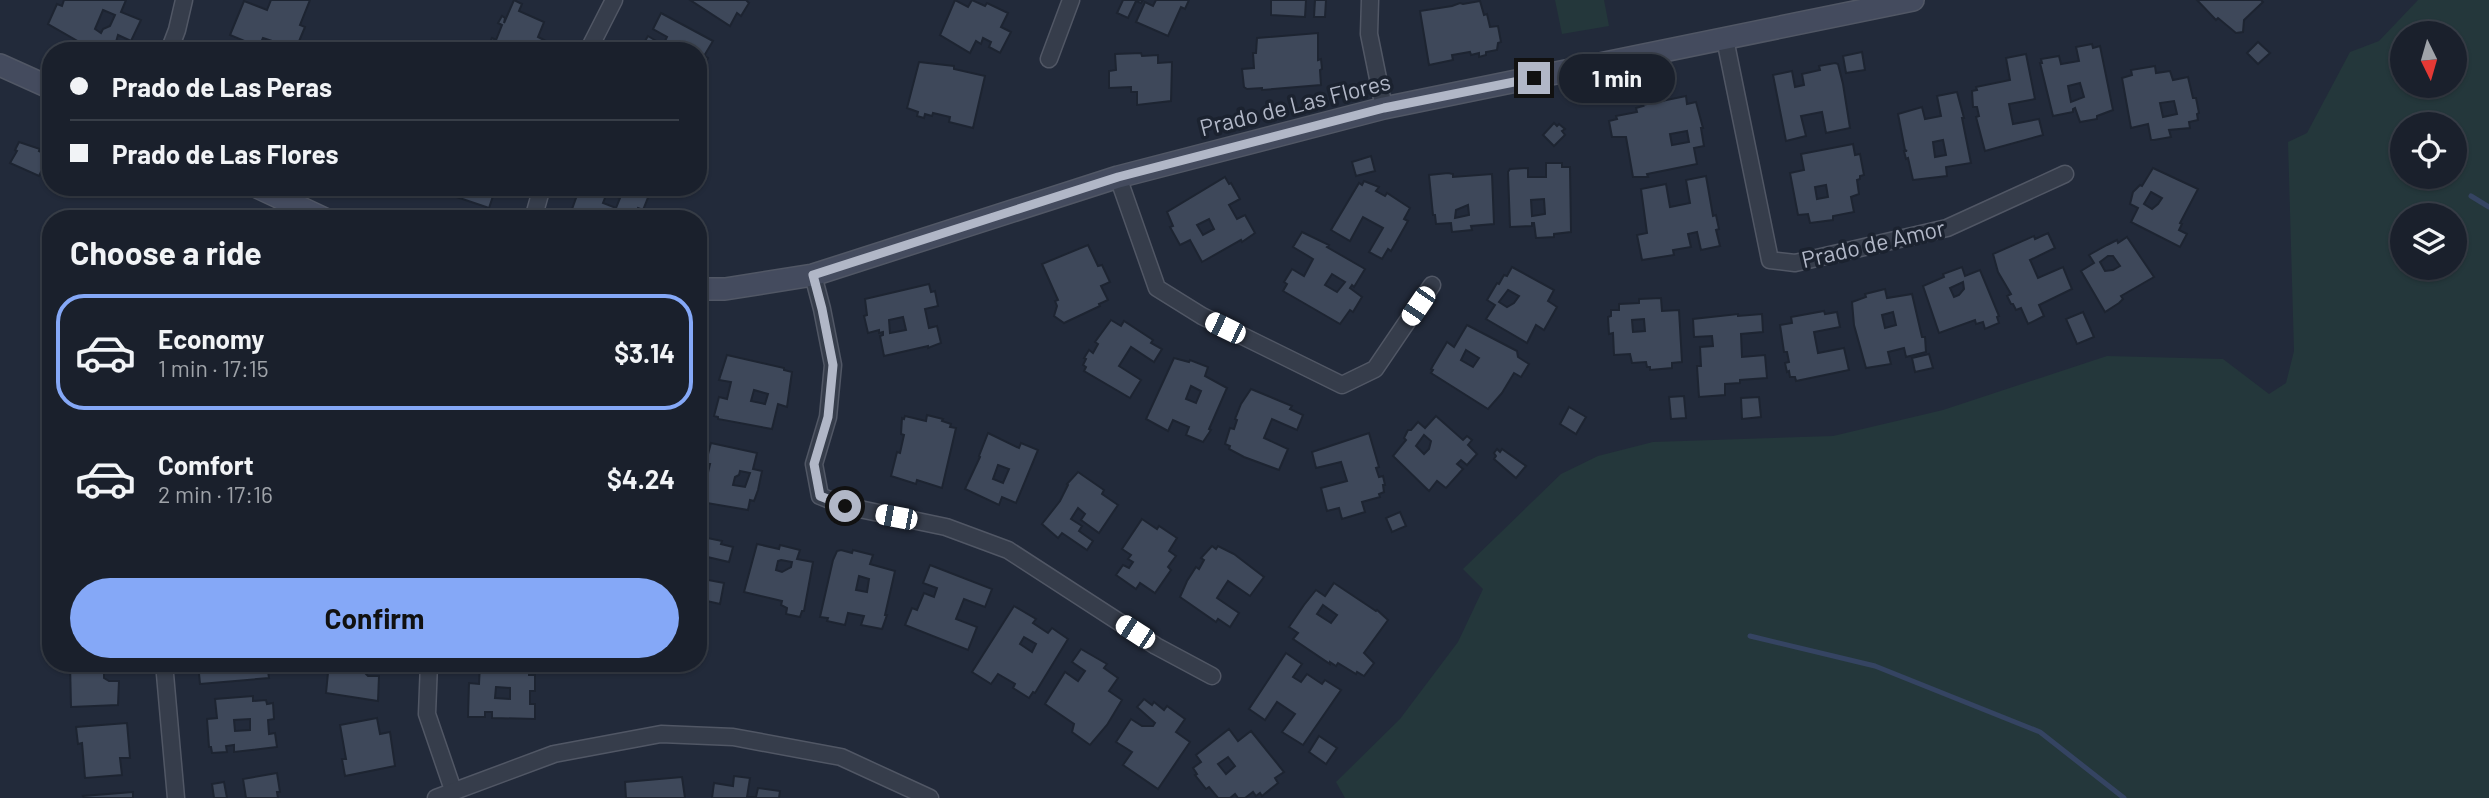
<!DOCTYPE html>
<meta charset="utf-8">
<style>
body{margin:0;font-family:Barlow,sans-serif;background:#232834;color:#f1f3f6;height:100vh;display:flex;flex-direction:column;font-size:26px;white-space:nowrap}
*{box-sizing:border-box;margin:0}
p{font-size:23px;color:#9fa3a9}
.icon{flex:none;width:38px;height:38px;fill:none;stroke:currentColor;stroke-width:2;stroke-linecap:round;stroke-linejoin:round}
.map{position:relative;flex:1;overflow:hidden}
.side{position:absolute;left:42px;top:210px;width:665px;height:462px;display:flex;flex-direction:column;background:#1a202c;border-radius:28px;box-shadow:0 2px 5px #0004,0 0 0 2px #383e48}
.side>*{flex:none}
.banner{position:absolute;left:42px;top:42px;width:665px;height:154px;border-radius:28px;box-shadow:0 2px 5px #0004,0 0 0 2px #383e48;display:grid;align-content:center;height:154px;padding:0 28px;background:#1a202c}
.needle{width:46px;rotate:175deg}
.buttons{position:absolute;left:2390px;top:21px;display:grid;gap:14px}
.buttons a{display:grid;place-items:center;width:77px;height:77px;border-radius:50%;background:#1a202c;box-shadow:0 2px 5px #0004,0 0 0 2px #383e48;font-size:35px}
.end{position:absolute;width:32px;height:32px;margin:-16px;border:9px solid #b1b7c7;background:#111;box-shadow:0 0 0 4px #111}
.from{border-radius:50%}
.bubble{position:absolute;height:49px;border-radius:24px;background:#1a202c;box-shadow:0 2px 5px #0004,0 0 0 2px #383e48;font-size:23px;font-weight:700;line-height:49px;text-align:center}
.car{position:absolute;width:21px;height:42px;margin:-21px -10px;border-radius:9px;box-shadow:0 0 5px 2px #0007;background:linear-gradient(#fff 24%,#345 0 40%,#fff 0 76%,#345 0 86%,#fff 0)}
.banner b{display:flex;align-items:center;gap:24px;height:66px;font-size:26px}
.banner b+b{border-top:2px solid #383e48}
.banner i{width:18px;height:18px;background:#f1f3f6}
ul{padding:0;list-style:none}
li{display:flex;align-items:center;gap:21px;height:116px;margin:0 14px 10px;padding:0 14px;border:4px solid transparent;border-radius:28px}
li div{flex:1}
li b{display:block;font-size:26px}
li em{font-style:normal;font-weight:700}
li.current{border-color:#85a8f7}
li>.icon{width:63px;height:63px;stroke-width:1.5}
h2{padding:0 28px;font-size:32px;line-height:84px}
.button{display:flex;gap:14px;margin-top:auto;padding:14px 28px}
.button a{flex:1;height:80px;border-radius:42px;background:#85a8f7;color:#111;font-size:28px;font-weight:700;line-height:80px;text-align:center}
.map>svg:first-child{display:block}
.green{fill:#24373b;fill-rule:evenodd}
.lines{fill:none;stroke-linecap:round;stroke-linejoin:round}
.stream{stroke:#354462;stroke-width:5}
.building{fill:#3e485a;stroke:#1d2431;stroke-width:2;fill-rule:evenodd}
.street-casing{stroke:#515765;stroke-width:19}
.secondary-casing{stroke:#515765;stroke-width:24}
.street{stroke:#363d4b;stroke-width:16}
.secondary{stroke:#444b5e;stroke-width:21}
.route{stroke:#b1b7c7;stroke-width:9}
.labels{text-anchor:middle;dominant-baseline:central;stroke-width:7;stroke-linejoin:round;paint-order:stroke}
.street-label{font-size:23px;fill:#b1b7c7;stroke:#1b222f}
</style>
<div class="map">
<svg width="2489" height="798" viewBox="0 0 2489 798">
<rect width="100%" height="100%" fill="#222a3a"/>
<g class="green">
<path d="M1555,0H1604L1609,26L1562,34Z"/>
<path d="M2418,0H2489V798H1345L1336,782L1400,719L1458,642L1483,589L1463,569L1561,474L1598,456L1653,442L1833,436L1943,410L2107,356L2223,359L2269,394L2286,383L2294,351L2288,142L2307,133L2350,52L2379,41ZM2403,33H2455V86H2403ZM2455,124V177H2403V124ZM2403,215H2455V268H2403Z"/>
</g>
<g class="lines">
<g class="stream">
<path d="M2471,196L2489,207"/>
<path d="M1750,636L1875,666L2040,732L2124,798"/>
</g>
</g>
<g class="building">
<path d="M64,0H126L121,12L141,20L131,41L118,35L116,42L108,44L105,51H95L48,24L57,4L62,6ZM103,10L115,15L110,26L103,29L101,33L95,29Z"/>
<path d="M271,0H310L300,25L305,27L295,51H269L272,41L263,38L259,47L230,35L244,1L267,10Z"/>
<path d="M514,0L522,4L519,11L544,22L538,37L546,41L541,51H487L492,38L496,40L502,25L498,23L502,16L505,18L504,23Z"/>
<path d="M690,0H746L749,3L741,16L737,13L730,26Z"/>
<path d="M955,0L968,7L972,0L985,6L987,3L1008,13L1001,27L1011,32L1000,53L989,47L991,42L983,38L981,44L976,41L970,53L940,35Z"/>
<path d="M1123,0H1143L1141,3L1136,1L1128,18L1117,13Z"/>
<path d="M1156,0H1189L1185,9L1181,7L1168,36L1136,22L1145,2L1153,6Z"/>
<path d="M1271,0H1306L1305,17L1271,15Z"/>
<path d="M1315,0H1326L1325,17H1314Z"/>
<path d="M2197,0H2261L2263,2L2244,20L2243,32L2236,33L2218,18L2216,20Z"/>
<path d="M1480,1L1484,15L1487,14L1490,27L1498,26L1501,42L1498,43L1497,50L1486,52V55L1479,57V53L1471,55L1470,52L1452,55L1453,60L1429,65L1420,11L1452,6L1460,3L1463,4Z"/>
<path d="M661,13L713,41L704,56L708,58L699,75L698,51H639L648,36L658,42L665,41L667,37L653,29Z"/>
<path d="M1318,33V60L1321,59L1322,69L1320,70L1321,85L1262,90V88L1247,89L1244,87L1242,69L1254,68L1253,53H1256L1257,38Z"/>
<path d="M2258,42L2270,53L2258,64L2247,53Z"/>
<path d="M2092,44L2093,48L2100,46L2113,110L2097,116V119L2080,122L2075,108L2073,109V112L2053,116L2040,63H2042L2041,59L2059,56L2061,64L2079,61L2076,47ZM2080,83L2084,97L2071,102L2068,86Z"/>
<path d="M1862,52L1865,70L1846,73L1843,56Z"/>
<path d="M1141,53L1142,56L1158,55V63L1172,62L1171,101L1137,105V92H1131V87L1109,88V71L1116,70L1115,54Z"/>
<path d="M2026,54L2035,99L2009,104L2013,124L2039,119L2043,135L1985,151L1976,117L1979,116L1977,107H1973L1972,91L1977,90L1976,87L2010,80L2006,58Z"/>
<path d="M919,62L954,66V69L985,76L973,128L949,122L950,117L933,113L932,116L925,114L924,118L917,116L918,112L907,108Z"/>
<path d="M1835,63L1838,64L1843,84L1850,128L1826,133L1822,112L1801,116L1806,136L1786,141L1773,75L1792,71L1795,87L1804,85L1802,74L1820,70L1819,66Z"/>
<path d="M2155,66L2156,73L2170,71L2173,80L2188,77L2193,98H2196L2199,113L2197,114L2198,120L2189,122L2190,128L2169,130L2171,137L2154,140H2151L2148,124L2131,128L2122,78L2132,75L2131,70ZM2174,101L2177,114L2163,117L2160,103Z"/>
<path d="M1957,92L1964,118H1962L1971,163L1946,167L1947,176L1913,180L1908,158L1906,159L1904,151H1907L1905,150L1898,114L1922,107L1925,119L1941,116L1937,96ZM1943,140L1946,155L1935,157L1933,142Z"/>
<path d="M1686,96L1687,104L1696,102L1703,128H1701L1704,146L1694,148L1697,164L1647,174L1648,177H1633L1626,137H1612L1609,121L1617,119L1616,116L1637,112L1636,108L1643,106L1642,105ZM1687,131L1689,142L1672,145L1670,134Z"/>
<path d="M1554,123L1557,126L1559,124L1565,129L1562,131L1565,135L1554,146L1543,135Z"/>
<path d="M19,142L40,149L39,151L49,156L39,176L10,163L17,151L15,150Z"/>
<path d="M1853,144L1855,155L1860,154L1864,175L1860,176V179L1857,180L1859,194L1851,197L1854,212L1833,216V220L1810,223L1808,214L1798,215L1790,173L1804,170L1801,154ZM1826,185L1828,197L1817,199L1815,187Z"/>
<path d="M1371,156L1375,171L1356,176L1352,162Z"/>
<path d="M1546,163H1562V167H1570L1571,232L1554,234V237L1536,238L1534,223H1532V226L1510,227L1508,172L1510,169L1528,168V177H1546ZM1544,199L1545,214L1532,216L1531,200Z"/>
<path d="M2153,168L2198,189L2180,223L2182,224L2179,230L2187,234L2180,247L2131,222L2138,208L2130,204L2133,192L2140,185L2142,186ZM2151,192L2162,198L2158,204L2152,209L2144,204Z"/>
<path d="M1448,173L1453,174V177L1492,174L1494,224L1471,226L1472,230L1452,232L1451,223L1436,224L1435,215H1433L1429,175ZM1468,205L1469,215L1455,218L1456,210Z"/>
<path d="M1706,176L1713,216L1716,215L1719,229L1716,230L1720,246L1701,250L1697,232L1688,234L1691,247L1673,250L1674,255L1642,260L1637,235L1647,233L1641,189L1666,184L1670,207L1690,203L1686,180Z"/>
<path d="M1225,177L1229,184L1231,183L1240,199L1229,205L1237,219L1245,215L1255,233L1242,242L1241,240L1202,262L1190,240L1180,245L1170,227L1173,226L1167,212ZM1209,219L1214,229L1203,235L1197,225Z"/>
<path d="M1364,181L1379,187L1376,191L1385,196L1387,193L1410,208L1404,219L1408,221L1391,251L1388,249L1382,259L1369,252L1383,228L1363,217L1350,241L1331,230L1359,183L1362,185Z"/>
<path d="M427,187H496L489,208Z"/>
<path d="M580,187H641L644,189L643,193L649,195L643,210L638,208L633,219H594L595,216L589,213L587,219L571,212ZM607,193L620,198L616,208L603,203Z"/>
<path d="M1302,232L1329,245L1327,247L1365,269L1354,287L1352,285L1350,288L1362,297L1353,312L1350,310L1340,324L1283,291L1287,284L1284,282L1292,269L1304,276L1313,259L1293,247ZM1332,274L1345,282L1337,292L1325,285Z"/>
<path d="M2048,233L2055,248L2030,260L2031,262L2038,278L2063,267L2072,289L2039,305L2044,316L2028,324L2021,308L2016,310L2013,304H2011L2007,296L2011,294L1998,272L1993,254L2034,236L2035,239Z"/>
<path d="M2127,237L2154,277L2121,296L2123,299L2119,303L2105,312L2081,271L2094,263L2089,255L2107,245L2117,240L2118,243ZM2108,256H2113L2120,266L2113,270L2105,271L2100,262Z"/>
<path d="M1088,245L1098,266L1102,265L1110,282L1101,286L1108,300L1099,304L1100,306L1064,323L1054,316L1057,306L1055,301L1058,300L1042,264Z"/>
<path d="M1512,267L1554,290L1548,301L1557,307L1544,330L1536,325L1527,343L1486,319L1495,305L1487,300L1497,283L1499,284L1504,275L1507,276ZM1508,290L1519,296L1514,303L1507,307L1499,302Z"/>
<path d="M1962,267L1965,276L1980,270L1999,316L1997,317L1999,323L1985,329L1983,322L1976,324L1975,320L1939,333L1923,286L1944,277L1943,274ZM1963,282L1964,289L1959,295L1954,297L1950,288Z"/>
<path d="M929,284L931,292L935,291L938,306L925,309L929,328L937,326L941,343L928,348V346L884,356L880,336L883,335V332L879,333V330L868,333L864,316L867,315L865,299ZM903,317L906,330L890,333L889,320Z"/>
<path d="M1885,289L1887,298L1912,294L1922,337H1925L1926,352L1906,357L1904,348L1888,352L1891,364L1866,368L1854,325L1852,302L1866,297L1865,294ZM1893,312L1896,325L1885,328L1882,315Z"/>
<path d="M1661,298L1662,311L1679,310L1682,362L1672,363V368L1650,370V367H1647L1646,362L1632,363L1630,354L1614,355L1613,333L1609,334L1608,317L1611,316V310H1619V304L1639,303V299ZM1644,319L1645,331L1633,332L1632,320Z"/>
<path d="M1824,311L1825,314L1837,312L1840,327L1814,332L1818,353L1844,348L1849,370L1796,381L1795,377H1790L1789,371L1787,372L1785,363L1789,362L1787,352H1784L1780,325L1792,323L1791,317Z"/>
<path d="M2083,312L2094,337L2077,344L2066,319Z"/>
<path d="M1738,314V316L1762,314L1763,332L1741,334L1742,357L1765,355L1767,378L1740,380V383L1725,384V395L1699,397L1697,366H1701L1700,347L1713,346L1712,336L1694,337L1693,319Z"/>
<path d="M1111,320L1121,326L1124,321L1153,340L1151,343L1162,349L1154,362L1131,347L1119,366L1141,380L1130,398L1084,371L1086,367L1083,365L1086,359L1084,358L1089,350L1093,353L1098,344L1095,342Z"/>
<path d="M1467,325L1517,351L1518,357L1529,364L1521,377L1514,373L1502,393L1488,409L1431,373L1433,370L1431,369L1447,342L1454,347ZM1466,350L1479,358L1473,367L1461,360Z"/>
<path d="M1929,354L1933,368L1915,372L1912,358Z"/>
<path d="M727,355L784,368V370L792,372L787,407L778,404L772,429L718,419V417L714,416L719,397L727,399L731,382L719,380ZM754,390L768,394L765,404L751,401Z"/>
<path d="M1174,358L1189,362L1190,360L1208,367L1205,376L1227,388L1209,429L1211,430L1203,442L1186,435L1189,427L1173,420L1168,431L1146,419ZM1191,386L1201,391L1196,403L1186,399Z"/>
<path d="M1251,389L1292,406L1290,409L1303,415L1297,430L1272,419L1264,438L1288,449L1279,470L1244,457L1229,449L1230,446L1225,444L1230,428L1234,429L1237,420L1235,419L1241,404Z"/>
<path d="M1684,396L1686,418L1671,419L1669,397Z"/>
<path d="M1759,397L1761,417L1742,419L1741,398Z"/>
<path d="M1569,407L1586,417L1576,434L1560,424Z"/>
<path d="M927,415L943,419L942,421L951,424L950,427L956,428L942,488L917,480L916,484L891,476L897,452L900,453L904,435L901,434L902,418L904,419L905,416L926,421Z"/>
<path d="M1436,416L1463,440L1467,436L1472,440L1468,445L1477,454L1467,465L1461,460L1457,464L1463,469L1446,488L1437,481L1429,491L1393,456L1406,440L1404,438L1408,430H1411L1418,422L1425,428ZM1424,435L1431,441L1429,449L1424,454L1416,446Z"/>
<path d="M988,433L1019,448L1021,443L1038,450L1016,503L1002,497L999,505L965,489L980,457L979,456ZM998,465L1009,469L1003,483L993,479Z"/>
<path d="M1369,433L1379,467L1376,468L1379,477L1383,476L1385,485H1383L1384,492L1379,494L1380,497L1362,502L1365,512L1342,519L1339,508L1327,511L1321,488L1347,481L1341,462L1316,468L1312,452Z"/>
<path d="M711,443L757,453L753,469L762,471L758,490L754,501L750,500L748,510L701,502L710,464H708L707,458ZM740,471L750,473L745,487L733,485L735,477L739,475Z"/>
<path d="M1497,449L1500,452L1502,449L1526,466L1516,478L1494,459L1496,456L1494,453Z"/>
<path d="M1078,472L1104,490L1102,494L1118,505L1099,533L1081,520L1085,514L1078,508L1071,519L1082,526L1079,531L1093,541L1087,550L1062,533L1058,538L1042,524L1060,501L1068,485L1067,484Z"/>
<path d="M1400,512L1406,526L1392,532L1386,518Z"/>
<path d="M1142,519L1157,529L1159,526L1177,538L1169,551L1176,556L1168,567L1171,570L1155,593L1140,583L1136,589L1116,575L1123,565L1129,568L1133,562L1128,559L1131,555L1122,549Z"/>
<path d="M698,536L722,541L721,544L733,547L729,562L703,556L698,575Z"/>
<path d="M757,544L779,549L780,545L800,550L797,559L813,562L804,611H802L800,617L786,614L787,608L781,605L782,601L744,592ZM781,560L792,562L791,567L782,572L776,570L778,561Z"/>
<path d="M1212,546L1216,549L1218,546L1234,554L1264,577L1250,596L1228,581L1224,587L1217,598L1239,613L1230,627L1218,619L1216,622L1180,597L1187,581L1196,567L1199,569L1204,560L1201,558Z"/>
<path d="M841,550L852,553L853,550L873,555L870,564L895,571L885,615H887L882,629L861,625L864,616L848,613L845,625L827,621L828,618L820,617L833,560L837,551ZM859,576L869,579L867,592L856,590Z"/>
<path d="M930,565L992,589L985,607L964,599L956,619L977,627L968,650L905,625L912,608L917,610L924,593L934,597L937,588L923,583Z"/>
<path d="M698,578L724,583L720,604L698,599Z"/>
<path d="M1334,583L1376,611L1377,610L1388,620L1364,653L1374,663L1364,676L1357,672L1356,674L1338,663L1336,666L1330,662V664L1293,639L1298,633L1289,627L1304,605L1316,590L1325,596ZM1323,605L1337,615L1331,623L1317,614Z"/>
<path d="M1014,606L1036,619L1033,623L1048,633L1052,628L1068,639L1035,693L1033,692L1029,698L1013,688L1015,684L998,674L991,684L972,672ZM1024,637L1036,644L1032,652L1020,644Z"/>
<path d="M1081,649L1107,664L1104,668L1118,678L1109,691L1122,700L1107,725L1090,745L1072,732L1074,724L1045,704L1065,672L1078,681L1085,671L1072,662Z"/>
<path d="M1286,653L1302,664L1293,677L1301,682L1307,674L1322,684L1325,680L1341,690L1303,745L1282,732L1295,714L1277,702L1265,720L1249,709Z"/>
<path d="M70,663H119V673H104V678L109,681H119L118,705L71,707Z"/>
<path d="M198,663H267L269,678L200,684Z"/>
<path d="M329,663H381V668L364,666L363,671L368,676H379L378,701L326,693Z"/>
<path d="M480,664L516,665V670H529V675H535V691H530V704H535V719L492,718V712H485V717H468L469,683L479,684ZM496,687L510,688V699L495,698Z"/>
<path d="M253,696V701L266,700L267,704L273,703L274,719L268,720L269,734L275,733L277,747L234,752V745L226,746L227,752L212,753L211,747H209L207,719L217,718L215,699ZM250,719V730L235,731L234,720Z"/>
<path d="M1144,699L1152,705L1154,702L1164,710L1167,706L1185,719L1176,732L1190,742L1158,789L1123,765L1132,752L1116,742L1131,719L1142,726H1153L1155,723L1137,707Z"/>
<path d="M377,718L380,734L390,732L395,766L345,776L342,759H346L340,725Z"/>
<path d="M127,723L130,758H120L122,775L85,778L82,743L78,744L76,727Z"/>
<path d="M1229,729L1238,741L1251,731L1284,772L1275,778L1278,783L1262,796L1260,793L1256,796L1253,792L1245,798H1238L1235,794L1230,798H1218L1209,787L1206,789L1195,775L1197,774L1193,768L1201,762L1196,755ZM1228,757L1235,766L1226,774L1218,764Z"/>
<path d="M1319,736L1337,748L1326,764L1309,752Z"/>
<path d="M277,773L280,792H277L278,798H246L243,779Z"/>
<path d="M734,776L750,778L747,797H756L758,788L780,791L779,798H712L714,783L733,786Z"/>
<path d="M682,777L685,798H626L625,782Z"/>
<path d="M224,782L227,798H214L212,784Z"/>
<path d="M133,792V798H84L83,796Z"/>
</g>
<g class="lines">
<defs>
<g id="street">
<path d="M1370,0L1369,34L1384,108"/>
<path d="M1725,39L1770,260L1795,263L1947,228L2065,174"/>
<path d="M169,51L177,30L184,0"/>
<path d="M588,51L614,0"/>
<path d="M1049,59L1071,0"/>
<path d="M1118,177L1157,288L1202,316L1342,385L1375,369L1432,285"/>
<path d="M533,219L542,187"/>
<path d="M813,275L822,309L833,365L828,417L814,464L820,496L845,506L946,527L1008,550L1156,646L1212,676"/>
<path d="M164,663L176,798"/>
<path d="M429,663L427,714L453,790"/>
<path d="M436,798L554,754L661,734L733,737L841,757L930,798"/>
</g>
<g id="secondary">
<path d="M0,65L51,88"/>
<path d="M257,187L325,219"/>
<path d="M698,289H725L813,275L1118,177L1384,108L1913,0"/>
</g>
</defs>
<use href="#street" class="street-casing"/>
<use href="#secondary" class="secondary-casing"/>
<use href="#street" class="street"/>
<use href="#secondary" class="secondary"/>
</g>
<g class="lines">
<path class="route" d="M845,506L820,496L814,464L828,417L833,365L822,309L813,275L1118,177L1384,108L1534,78"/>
</g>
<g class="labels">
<g class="street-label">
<text transform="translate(1295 104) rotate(-14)">Prado de Las Flores</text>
<text transform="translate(1873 243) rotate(-13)">Prado de Amor</text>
</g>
</g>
</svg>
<div class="buttons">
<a><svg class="needle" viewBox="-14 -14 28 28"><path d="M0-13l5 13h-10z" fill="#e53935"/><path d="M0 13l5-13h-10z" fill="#9fa3a9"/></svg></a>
<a><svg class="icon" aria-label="locate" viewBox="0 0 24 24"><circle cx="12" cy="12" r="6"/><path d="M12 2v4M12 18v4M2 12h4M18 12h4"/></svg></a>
<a><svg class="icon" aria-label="layers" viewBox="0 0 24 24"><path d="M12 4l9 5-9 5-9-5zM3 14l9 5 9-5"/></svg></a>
</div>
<i class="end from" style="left:845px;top:506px"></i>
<i class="end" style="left:1534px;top:78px"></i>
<div class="bubble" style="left:1559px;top:54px;width:116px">1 min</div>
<i class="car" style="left:1418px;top:306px;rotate:214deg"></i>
<i class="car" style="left:1225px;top:328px;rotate:296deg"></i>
<i class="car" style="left:896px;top:517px;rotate:281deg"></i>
<i class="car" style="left:1135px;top:632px;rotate:303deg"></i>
<div class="banner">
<b><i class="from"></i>Prado de Las Peras</b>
<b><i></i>Prado de Las Flores</b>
</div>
<section class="side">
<h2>Choose a ride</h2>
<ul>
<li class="current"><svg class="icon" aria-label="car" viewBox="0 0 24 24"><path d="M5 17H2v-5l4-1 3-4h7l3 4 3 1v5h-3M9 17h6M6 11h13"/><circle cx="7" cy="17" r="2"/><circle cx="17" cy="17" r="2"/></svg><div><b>Economy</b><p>1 min · 17:15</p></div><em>$3.14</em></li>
<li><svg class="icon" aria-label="car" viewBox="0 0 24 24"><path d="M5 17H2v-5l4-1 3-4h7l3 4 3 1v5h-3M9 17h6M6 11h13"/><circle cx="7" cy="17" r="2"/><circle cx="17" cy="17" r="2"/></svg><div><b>Comfort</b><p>2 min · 17:16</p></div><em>$4.24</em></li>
</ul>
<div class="button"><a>Confirm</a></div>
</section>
</div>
